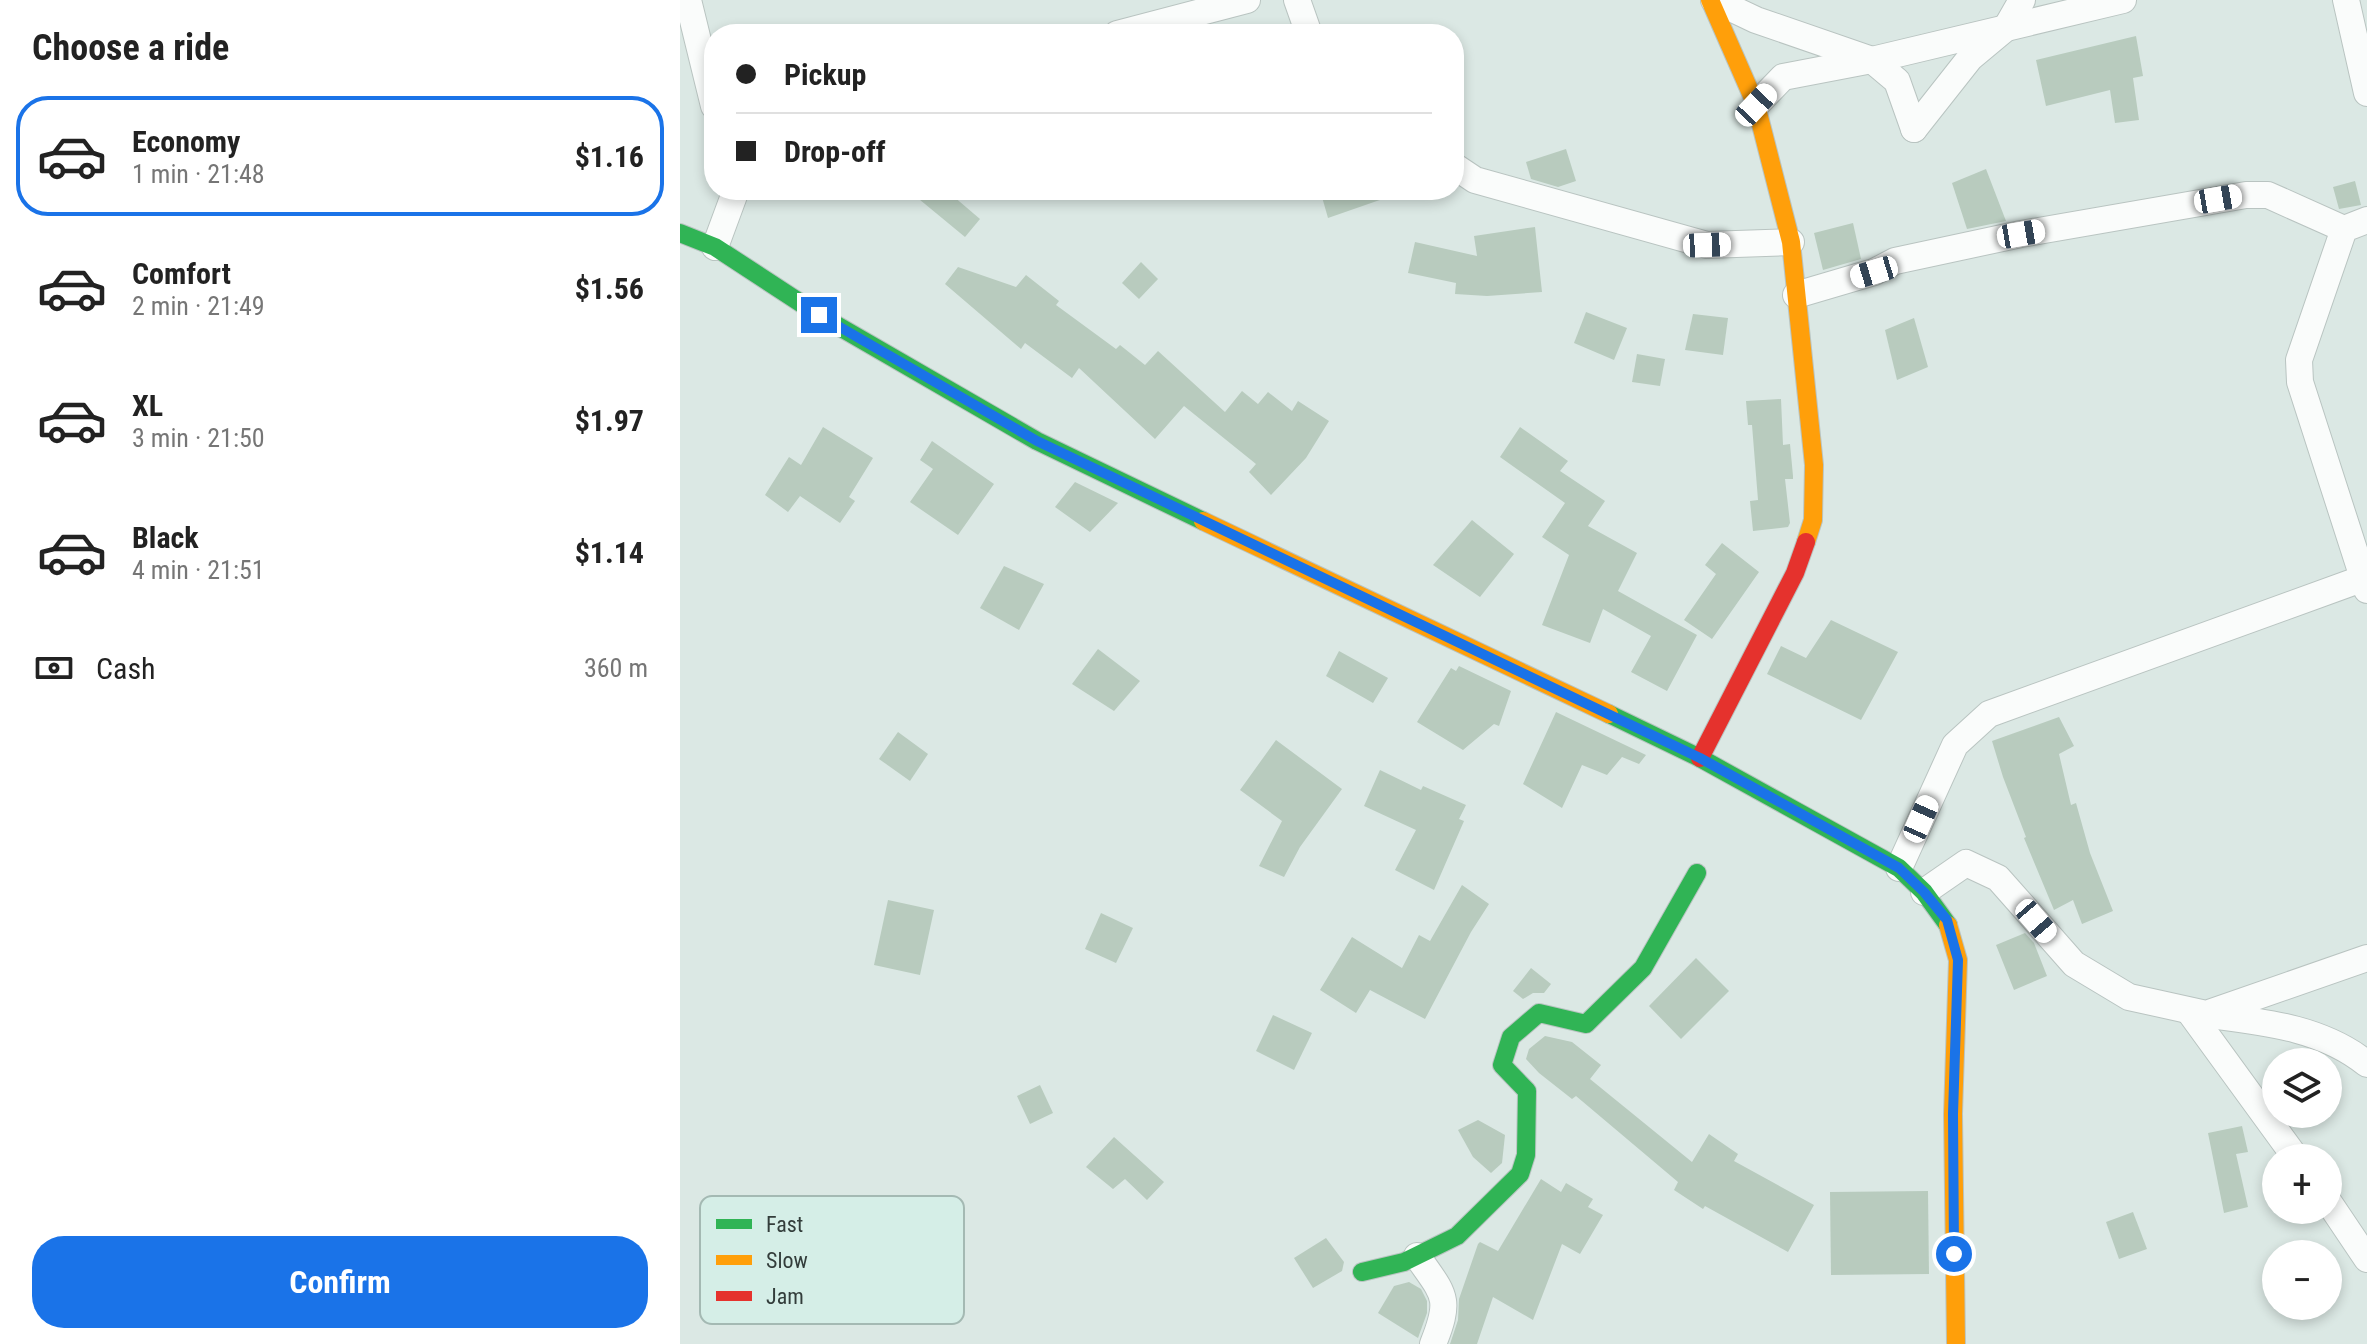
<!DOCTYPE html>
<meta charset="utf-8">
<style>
body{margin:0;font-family:"Roboto Condensed",sans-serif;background:#f6f6f6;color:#222;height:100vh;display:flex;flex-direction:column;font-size:30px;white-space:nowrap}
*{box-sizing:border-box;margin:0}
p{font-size:26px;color:#767676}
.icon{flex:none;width:44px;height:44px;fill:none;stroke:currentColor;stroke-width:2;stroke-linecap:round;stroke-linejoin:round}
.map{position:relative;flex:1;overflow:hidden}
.side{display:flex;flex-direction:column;background:#fff;width:680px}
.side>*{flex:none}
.guide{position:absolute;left:24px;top:24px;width:760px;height:176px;border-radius:32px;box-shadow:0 4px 12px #0003;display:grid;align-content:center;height:176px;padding:0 32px;background:#fff}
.fabs{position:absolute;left:1582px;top:1048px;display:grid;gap:16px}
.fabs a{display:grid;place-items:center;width:80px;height:80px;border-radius:50%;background:#fff;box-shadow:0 4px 12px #0003;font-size:40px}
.end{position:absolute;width:36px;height:36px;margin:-18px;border:10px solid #1a73e8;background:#fff;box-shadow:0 0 0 4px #fff}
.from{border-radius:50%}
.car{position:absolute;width:24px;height:48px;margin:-24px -12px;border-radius:10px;box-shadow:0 0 6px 2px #0007;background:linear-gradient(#fff 24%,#345 0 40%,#fff 0 76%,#345 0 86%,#fff 0)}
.guide b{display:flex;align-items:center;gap:28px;height:76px;font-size:30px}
.guide b+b{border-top:2px solid #e0e0e0}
.guide i{width:20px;height:20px;background:#222}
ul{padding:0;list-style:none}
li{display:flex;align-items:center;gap:24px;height:120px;margin:0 16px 12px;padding:0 16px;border:4px solid transparent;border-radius:32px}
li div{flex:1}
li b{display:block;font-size:30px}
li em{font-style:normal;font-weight:700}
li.selected{border-color:#1a73e8}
li>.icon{width:72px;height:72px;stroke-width:1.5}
h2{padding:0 32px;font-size:36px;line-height:96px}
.pay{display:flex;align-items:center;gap:20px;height:88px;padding:0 32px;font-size:30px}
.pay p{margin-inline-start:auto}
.action{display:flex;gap:16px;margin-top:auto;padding:16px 32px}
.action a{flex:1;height:92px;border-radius:32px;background:#1a73e8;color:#fff;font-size:32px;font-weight:700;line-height:92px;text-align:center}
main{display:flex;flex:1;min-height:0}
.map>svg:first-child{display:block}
.building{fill:#b8cbbe}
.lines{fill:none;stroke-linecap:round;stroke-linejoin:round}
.street-casing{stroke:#b9c4c1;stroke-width:28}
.fast-casing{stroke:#b9c4c1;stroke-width:20}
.slow-casing{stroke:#b9c4c1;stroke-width:20}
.jam-casing{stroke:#b9c4c1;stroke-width:20}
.street{stroke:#fafcfb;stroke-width:26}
.fast{stroke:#30b455;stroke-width:18}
.slow{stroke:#ff9f0a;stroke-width:18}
.jam{stroke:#e5322d;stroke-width:18}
.route{stroke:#1a73e8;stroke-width:10}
.key{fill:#d5eee7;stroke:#a4b9b3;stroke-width:2}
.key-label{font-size:22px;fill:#333d3b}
</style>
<main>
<section class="side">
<h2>Choose a ride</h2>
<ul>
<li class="selected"><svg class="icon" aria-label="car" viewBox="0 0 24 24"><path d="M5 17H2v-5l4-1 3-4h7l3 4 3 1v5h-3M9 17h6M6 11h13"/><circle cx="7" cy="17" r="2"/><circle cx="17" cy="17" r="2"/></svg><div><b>Economy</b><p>1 min · 21:48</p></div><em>$1.16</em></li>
<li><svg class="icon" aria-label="car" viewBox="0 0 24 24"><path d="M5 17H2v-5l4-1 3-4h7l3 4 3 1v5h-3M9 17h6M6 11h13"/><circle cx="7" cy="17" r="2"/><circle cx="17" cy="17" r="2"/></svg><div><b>Comfort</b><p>2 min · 21:49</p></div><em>$1.56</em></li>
<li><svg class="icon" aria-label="car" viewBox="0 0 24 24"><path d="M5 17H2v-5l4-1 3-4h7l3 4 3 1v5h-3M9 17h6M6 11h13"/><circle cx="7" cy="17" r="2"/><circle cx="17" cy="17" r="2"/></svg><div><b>XL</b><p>3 min · 21:50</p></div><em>$1.97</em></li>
<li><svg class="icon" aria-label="car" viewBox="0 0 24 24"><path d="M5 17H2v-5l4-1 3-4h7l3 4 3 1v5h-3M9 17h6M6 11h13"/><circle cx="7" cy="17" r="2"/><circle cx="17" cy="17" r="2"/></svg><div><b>Black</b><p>4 min · 21:51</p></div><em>$1.14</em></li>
</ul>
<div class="pay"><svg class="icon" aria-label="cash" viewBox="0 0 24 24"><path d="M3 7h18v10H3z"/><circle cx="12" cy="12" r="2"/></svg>Cash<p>360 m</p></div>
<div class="action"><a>Confirm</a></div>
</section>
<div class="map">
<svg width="1687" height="1344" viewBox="0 0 1687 1344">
<rect width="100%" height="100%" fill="#dbe8e4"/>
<g class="building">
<path d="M1456,36L1463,76L1453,78L1459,120L1435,123L1430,90L1366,106L1356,60Z"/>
<path d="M886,149L896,181L878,187L851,179L846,162Z"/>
<path d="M1306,169L1326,221L1287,229L1272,183Z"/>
<path d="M1675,181L1681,205L1659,209L1653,187Z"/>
<path d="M228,190H266L300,219L285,237Z"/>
<path d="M640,190H717V194L648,218Z"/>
<path d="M1173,223L1181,259L1143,270L1134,233Z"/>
<path d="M855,227L862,292L807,296L775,294L776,283L728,273L735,242L797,256L794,236Z"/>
<path d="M461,262L478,279L459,299L442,283Z"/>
<path d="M278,267L336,287L346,275L379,301L376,305L436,349L440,345L465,365L478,351L545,412L562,391L578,404L588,392L612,411L618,401L649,421L626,458L591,495L569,472L576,464L504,406L475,439L399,368L392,378L345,343L341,349L265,284Z"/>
<path d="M906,312L947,328L934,360L894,343Z"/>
<path d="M1013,314L1048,318L1043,355L1005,350Z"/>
<path d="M1234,318L1248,367L1217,380L1205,330Z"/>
<path d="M957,354L985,359L980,386L952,382Z"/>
<path d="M1101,399L1103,445L1110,444L1113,476V479H1105L1110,523L1108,527L1073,531L1070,501L1078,500L1072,425H1068L1066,401Z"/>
<path d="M143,427L193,458L169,497L175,501L160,523L120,496L108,512L85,495L109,457L121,465Z"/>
<path d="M840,427L888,461L880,471L925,501L908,526L957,553L938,591L1017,635L987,691L951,672L971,636L923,609L910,643L862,625L889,555L862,537L885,503L820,457Z"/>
<path d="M252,441L314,484L278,535L230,502L253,469L240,460Z"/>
<path d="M395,482L438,503L410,532L375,507Z"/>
<path d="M792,520L834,554L800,597L753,565Z"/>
<path d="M1042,543L1079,572L1032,639L1004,620L1036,574L1025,565Z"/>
<path d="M324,566L364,584L339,630L300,608Z"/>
<path d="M1151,620L1218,652L1181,720L1087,674L1101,646L1126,658Z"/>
<path d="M418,649L460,681L434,711L392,684Z"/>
<path d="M659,651L708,678L693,703L646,676Z"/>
<path d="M779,666L831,691L819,726L814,724L783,750L737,722L771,668L776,671Z"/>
<path d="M876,712L966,755L959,764L942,757L927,775L902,765L882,808L843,784Z"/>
<path d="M1379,717L1394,746L1379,754L1391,805L1396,803L1410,853L1433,911L1402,924L1393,900L1374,910L1344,838L1346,837L1323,777L1312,741Z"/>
<path d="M218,732L248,754L230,781L199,759Z"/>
<path d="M596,740L662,789L620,847L604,877L579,866L602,821L560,790Z"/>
<path d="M700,770L741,790L743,786L786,805L779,819L784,821L754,890L715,870L736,830L684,806Z"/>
<path d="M782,885L809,904L791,932L745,1019L690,990L676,1013L640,990L672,937L722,968L739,935L750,941Z"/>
<path d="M208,900L254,910L240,975L194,965Z"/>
<path d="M421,913L453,928L436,963L405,949Z"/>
<path d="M1345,933L1354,943L1367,976L1334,990L1316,945Z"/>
<path d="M1016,958L1049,991L1001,1039L969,1006Z"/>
<path d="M851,968L871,984L864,993H853L843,999L833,991Z"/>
<path d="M593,1015L632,1033L614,1070L576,1051Z"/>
<path d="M865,1036L892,1042L921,1065L910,1079L1012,1162L1029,1134L1058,1154L1054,1161L1134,1205L1108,1252L1025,1206L1023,1209L994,1190L998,1182L896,1096L892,1099L859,1073L846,1059L849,1049Z"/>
<path d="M360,1085L373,1113L350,1124L337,1096Z"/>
<path d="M798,1120L825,1135L822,1163L811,1173L793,1157L778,1130Z"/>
<path d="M1562,1126L1568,1152L1556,1154L1568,1207L1544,1213L1528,1133Z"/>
<path d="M434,1137L484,1182L467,1200L445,1179L433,1189L406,1167Z"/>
<path d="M861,1179L881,1192L886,1183L913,1199L908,1207L923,1215L900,1254L882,1244L853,1320L813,1297L797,1344H770L778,1320L779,1299L798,1244L800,1242L818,1251Z"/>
<path d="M1248,1191L1249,1274L1151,1275L1150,1192Z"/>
<path d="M1453,1212L1467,1249L1439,1259L1426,1222Z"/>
<path d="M646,1238L664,1262L662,1271L633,1288L614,1258Z"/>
<path d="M729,1282L741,1289L747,1301V1313L738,1338L698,1313L714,1286Z"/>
</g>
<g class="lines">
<defs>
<g id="street">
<path d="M8,0L34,106"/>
<path d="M617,0L629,34"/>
<path d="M1034,0L1076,20L1192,60L1217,81L1234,129"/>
<path d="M1666,0L1687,93"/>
<path d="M437,34L567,0"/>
<path d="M1076,105L1103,77L1192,60L1443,0"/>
<path d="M1234,129L1290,58L1326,28L1342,0"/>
<path d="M774,166L795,180L1027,245L1111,242"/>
<path d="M1687,220L1664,229L1619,360L1620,382L1687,590"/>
<path d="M35,247L56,190"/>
<path d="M1116,295L1194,272L1215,261L1341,234L1566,195H1588L1664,229"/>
<path d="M1219,868L1275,745L1309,714L1687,577"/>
<path d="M1244,892L1286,863L1318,878L1394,964L1449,997L1526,1014L1687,958"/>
<path d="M1509,1011L1616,1158"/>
<path d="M1530,1015C1584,1022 1643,1028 1687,1064"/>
<path d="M1648,1201L1687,1259"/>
<path d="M737,1256C764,1295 772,1297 753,1344"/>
</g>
<g id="fast">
<path d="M0,233L35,247L139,315L357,441L523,521"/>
<path d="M929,714L1020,758L1219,868L1244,892L1268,925"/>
<path d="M682,1272L724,1262L777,1236L840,1174L846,1155L847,1091L822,1065L831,1037L859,1013L906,1024L963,968L1017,873"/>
</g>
<g id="slow">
<path d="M1030,0L1076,105L1111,242L1134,465L1133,520L1126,542"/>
<path d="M523,521L929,714"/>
<path d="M1268,925L1278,960L1273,1114L1276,1344"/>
</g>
<path id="jam" d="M1020,758L1115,573L1126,542"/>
</defs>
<use href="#street" class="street-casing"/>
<use href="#fast" class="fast-casing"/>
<use href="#slow" class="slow-casing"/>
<use href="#jam" class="jam-casing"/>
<use href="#street" class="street"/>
<use href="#fast" class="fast"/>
<use href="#slow" class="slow"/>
<use href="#jam" class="jam"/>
</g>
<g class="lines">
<path class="route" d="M139,315L357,441L1020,758L1219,868L1244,892L1267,920L1278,960L1273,1114L1274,1254"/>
</g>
<rect x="20" y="1196" width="264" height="128" rx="12" class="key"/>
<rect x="36" y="1219" width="36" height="10" fill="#30b455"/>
<rect x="36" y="1255" width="36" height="10" fill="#ff9f0a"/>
<rect x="36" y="1291" width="36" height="10" fill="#e5322d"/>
<g class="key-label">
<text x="86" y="1232">Fast</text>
<text x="86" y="1268">Slow</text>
<text x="86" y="1304">Jam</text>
</g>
</svg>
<div class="fabs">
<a><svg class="icon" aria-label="layers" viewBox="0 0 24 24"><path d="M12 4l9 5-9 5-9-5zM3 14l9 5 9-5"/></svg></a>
<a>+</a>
<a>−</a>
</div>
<i class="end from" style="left:1274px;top:1254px"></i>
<i class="end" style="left:139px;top:315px"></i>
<i class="car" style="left:1076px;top:105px;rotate:43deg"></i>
<i class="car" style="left:1538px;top:199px;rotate:80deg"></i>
<i class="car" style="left:1341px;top:234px;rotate:80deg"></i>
<i class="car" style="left:1027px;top:245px;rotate:88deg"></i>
<i class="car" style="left:1194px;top:272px;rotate:253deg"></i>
<i class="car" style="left:1241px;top:819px;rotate:24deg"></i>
<i class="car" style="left:1356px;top:921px;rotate:139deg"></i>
<div class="guide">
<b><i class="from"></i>Pickup</b>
<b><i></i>Drop-off</b>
</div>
</div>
</main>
